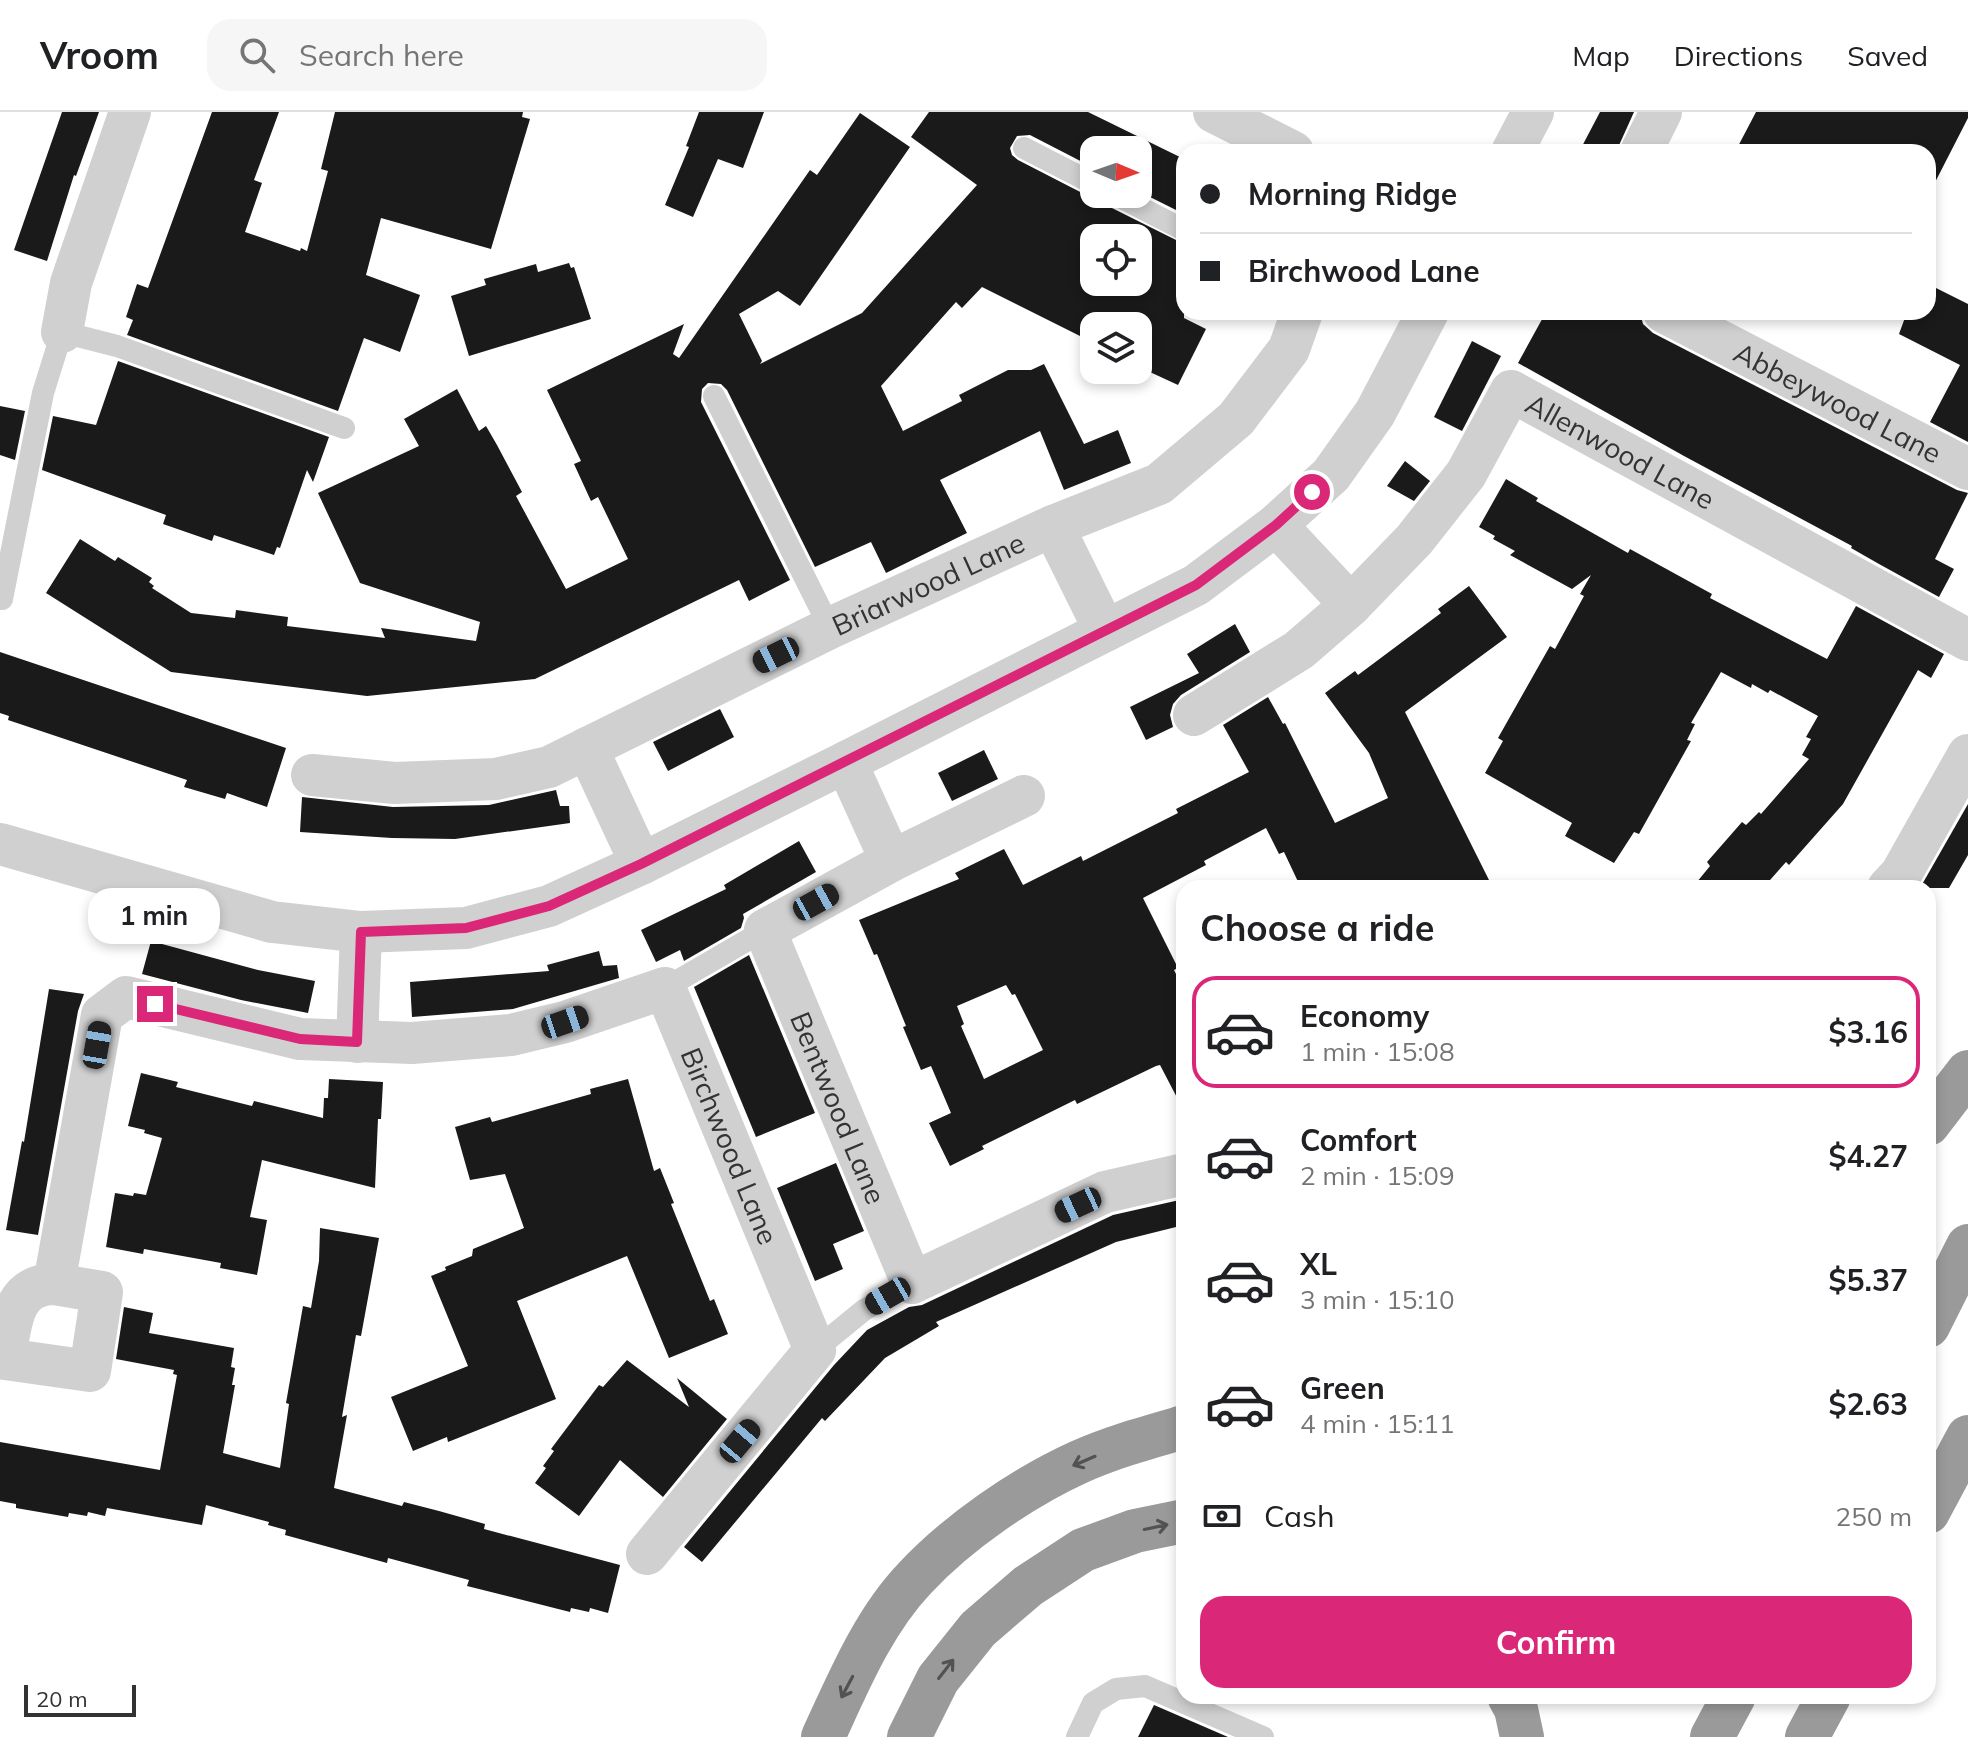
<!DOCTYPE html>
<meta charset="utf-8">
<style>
body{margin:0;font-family:Mulish,sans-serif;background:#f6f6f6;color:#202124;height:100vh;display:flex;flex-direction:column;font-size:30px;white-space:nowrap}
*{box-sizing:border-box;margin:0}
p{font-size:26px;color:#757577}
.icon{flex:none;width:44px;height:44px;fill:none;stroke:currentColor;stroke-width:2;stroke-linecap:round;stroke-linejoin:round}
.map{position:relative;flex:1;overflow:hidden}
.side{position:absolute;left:1176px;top:768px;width:760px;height:824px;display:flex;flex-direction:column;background:#fff;border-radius:24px;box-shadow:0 4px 12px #0003}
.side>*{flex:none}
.banner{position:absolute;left:1176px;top:32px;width:760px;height:176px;border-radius:24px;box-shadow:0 4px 12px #0003;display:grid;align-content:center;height:176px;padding:0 24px;background:#fff}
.needle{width:52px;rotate:92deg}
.tools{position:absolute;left:1080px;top:24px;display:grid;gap:16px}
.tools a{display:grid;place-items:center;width:72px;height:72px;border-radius:16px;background:#fff;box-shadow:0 4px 12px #0003;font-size:40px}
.scale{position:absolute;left:24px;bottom:20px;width:112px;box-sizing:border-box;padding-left:8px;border:4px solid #333;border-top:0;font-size:22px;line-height:28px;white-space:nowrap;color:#333;-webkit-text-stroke:6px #fff;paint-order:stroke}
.end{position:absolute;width:36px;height:36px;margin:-18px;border:10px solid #db2777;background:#fff;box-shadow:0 0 0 4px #fff}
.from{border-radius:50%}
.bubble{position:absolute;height:56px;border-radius:24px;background:#fff;box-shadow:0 4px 12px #0003;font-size:26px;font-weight:700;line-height:56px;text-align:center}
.car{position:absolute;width:24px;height:48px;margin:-24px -12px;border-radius:10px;box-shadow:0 0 6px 2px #0007;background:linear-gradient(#222 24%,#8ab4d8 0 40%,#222 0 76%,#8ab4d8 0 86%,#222 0)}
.banner b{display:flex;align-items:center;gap:28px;height:76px;font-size:30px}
.banner b+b{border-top:2px solid #e0e0e0}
.banner i{width:20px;height:20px;background:#202124}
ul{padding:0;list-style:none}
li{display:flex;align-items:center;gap:24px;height:112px;margin:0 16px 12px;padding:0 8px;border:4px solid transparent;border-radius:24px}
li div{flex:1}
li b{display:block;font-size:30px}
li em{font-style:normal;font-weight:700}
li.on{border-color:#db2777}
li>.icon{width:72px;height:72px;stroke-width:1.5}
h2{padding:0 24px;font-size:36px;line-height:96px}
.pay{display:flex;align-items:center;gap:20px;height:88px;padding:0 24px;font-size:30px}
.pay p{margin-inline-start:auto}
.button{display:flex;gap:16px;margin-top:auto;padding:16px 24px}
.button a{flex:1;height:92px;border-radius:24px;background:#db2777;color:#fff;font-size:32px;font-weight:700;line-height:92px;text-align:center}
header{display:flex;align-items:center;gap:48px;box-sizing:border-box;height:112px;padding:0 40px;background:#fff;border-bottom:2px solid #e0e0e0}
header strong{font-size:38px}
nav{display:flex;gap:44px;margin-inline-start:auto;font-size:28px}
.search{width:560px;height:72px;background:#f6f6f6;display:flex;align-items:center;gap:20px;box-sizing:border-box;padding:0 28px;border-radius:24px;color:#757577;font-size:30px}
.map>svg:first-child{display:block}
.building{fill:#1a1a1a;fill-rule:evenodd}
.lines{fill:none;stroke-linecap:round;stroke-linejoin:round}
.service{stroke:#d0d0d0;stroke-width:22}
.minor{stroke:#d0d0d0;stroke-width:42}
.motorway{stroke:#9a9a9a;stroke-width:44}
.oneway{stroke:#525252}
.route{stroke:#db2777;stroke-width:10}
.labels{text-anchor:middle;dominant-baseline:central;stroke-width:8;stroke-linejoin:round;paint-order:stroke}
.street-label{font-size:28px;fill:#333;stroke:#fff}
</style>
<header>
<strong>Vroom</strong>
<div class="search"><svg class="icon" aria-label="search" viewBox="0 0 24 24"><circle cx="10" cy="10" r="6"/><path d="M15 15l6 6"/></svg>Search here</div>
<nav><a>Map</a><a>Directions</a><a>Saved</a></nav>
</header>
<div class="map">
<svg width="1968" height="1625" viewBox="0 0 1968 1625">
<rect width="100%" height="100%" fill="#fff"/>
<g class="building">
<path d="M62,0H99L76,64L74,63L47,149L14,138Z"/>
<path d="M212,0H279L254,68L262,71L245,120L300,139L301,136L307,139L328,59L321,57L335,0H523L522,5L530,7L491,137L381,106L366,163L420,183L400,240L364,226L338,299L127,223L133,208L126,205L137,172L148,176Z"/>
<path d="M699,0H764L743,56L718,47L693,105L665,93L689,35L686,34Z"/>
<path d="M929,0H1088L1184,47V102L1138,79V38H1094V56L1030,23L1017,24L1010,36L1012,43L1018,48L1088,84H1100L1108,94L1184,132V206L1206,217L1178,273L1139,255L1138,257V214H1094V241L1080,234L1090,229L982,175L962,196L956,190L881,274L903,319L962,289L959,283L1008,258H1031L1044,252L1084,332L1118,318L1131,351L1064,378L1040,319L940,368L967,421L886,461L871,430L815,455L727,278L721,272L708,271L702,277L701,290L790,468L749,489L739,468L535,567L367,584L171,560L46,481L80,427L115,449L118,445L152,466L149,470L154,474L152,476L191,501L235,506L236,498L288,505L287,514L385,526L381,516L476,529L480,510L360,471L318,381L419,334L404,307L457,277L479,319L486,314L497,333L522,380L516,384L566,477L628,447L598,385L591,389L574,352L581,349L547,278L684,212L673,242L679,246L810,58L817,63L860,1L910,35L800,194L778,179L739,202L762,249L760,252L862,201L977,73L911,25ZM1094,126H1138V170H1094Z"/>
<path d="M1600,0H1634L1616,40H1579Z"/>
<path d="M1756,0H1968V6L1928,84V40H1735Z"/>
<path d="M569,151L571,156L574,155L591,207L469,244L451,184L486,173L484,167L536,152L538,160Z"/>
<path d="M1928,172L1968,192V330L1930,310L1960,253L1899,222L1907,200H1928Z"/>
<path d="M1546,200H1640L1643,212L1653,221L1957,378L1968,381L1935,447L1954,457L1939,485L1879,452L1851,436L1852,434L1684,344L1518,251Z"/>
<path d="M1472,229L1501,244L1462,319L1434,305Z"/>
<path d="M118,249L329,325L313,370L307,358L280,436L277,435L274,443L214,423L212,429L163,412L166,403L42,358L53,304L96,313Z"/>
<path d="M0,294L25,299L15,348L0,343Z"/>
<path d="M1405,349L1430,369L1414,389L1387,374Z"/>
<path d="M1506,367L1538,386L1536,389L1628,441L1630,437L1712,482L1710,486L1827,547L1856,494L1944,542L1931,566L1918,558L1843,692L1789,753L1786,750L1763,776H1692L1710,754L1707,750L1742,710L1746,713L1759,700L1761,702L1809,647L1802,643L1811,627L1806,625L1818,604L1770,578L1768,581L1752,572L1751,576L1721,560L1691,611L1695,612L1687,628L1691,629L1639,722L1634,720L1614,751L1565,724L1572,711L1485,661L1503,629L1498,626L1550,534L1555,537L1584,484L1580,482L1591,463L1572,477L1510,443L1515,439L1493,427L1495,424L1479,415Z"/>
<path d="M1469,474L1507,525L1405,600L1493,776H1301L1284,740L1279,742L1266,716L1204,749L1206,753L1143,786L1178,856L1174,858L1184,878V999L1160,953L1156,954L1077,992L1075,988L982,1034L984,1037L950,1054L929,1011L951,1001L931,954L921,958L903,915L906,914L877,842L874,843L859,808L959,767L955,761L1004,737L1023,773L1081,744L1083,749L1178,701L1176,697L1249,660L1223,613L1268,585L1283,612L1285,611L1335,711L1388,686L1369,641L1325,581L1355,559L1358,563L1441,501L1438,497ZM1006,873L1012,883L1015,882L1043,938L984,967L961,914L964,912L957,894Z"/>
<path d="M1235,512L1250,540L1181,583L1173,592L1170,603L1173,615L1146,628L1130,595L1199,561L1187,542Z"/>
<path d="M0,540L286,636L267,695L227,681L225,687L184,675L187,668L8,608L9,604L0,601Z"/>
<path d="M720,597L734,625L668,659L653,630Z"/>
<path d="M984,638L998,667L952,689L938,661Z"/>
<path d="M556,678L560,694H569L570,711L455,727L392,726L300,720L302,685L393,695L489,693Z"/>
<path d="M1968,692V743L1949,776H1920Z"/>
<path d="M799,729L816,760L743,802L744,806L741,816L684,849L680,838L656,850L641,818L726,777L724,773Z"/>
<path d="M151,829L258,858L315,869L308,901L241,888L142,862Z"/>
<path d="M599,839L603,854L617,853L619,866L513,897L412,905L410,870L549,859L547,853Z"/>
<path d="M749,843L815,1001L756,1025L694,875Z"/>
<path d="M49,877L84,882L78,899L38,1123L6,1118L22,1029L24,1030Z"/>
<path d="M141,961L178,970L176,975L252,994L254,989L323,1006L324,986H328L329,967L383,970L381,1007H378L375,1076L262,1048L250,1105L267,1108L257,1163L220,1156L221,1151L144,1137L143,1142L106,1135L115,1081L133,1084L134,1081L146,1083L162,1026L144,1021L145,1018L128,1014Z"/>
<path d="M628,967L654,1059L660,1056L674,1091L671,1092L710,1189L714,1187L728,1222L669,1246L627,1144L517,1189L556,1287L448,1330L447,1325L413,1339L391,1285L468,1254L431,1164L446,1158L445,1155L472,1144L473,1137L524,1116L505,1062L470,1068L455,1015L490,1005L492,1010L591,982L590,977Z"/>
<path d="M836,1051L864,1119L833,1132L843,1157L815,1169L777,1076Z"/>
<path d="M1184,1087V1113L1116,1130L936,1210L939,1214L885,1246L825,1309L822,1306L702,1450L684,1435L834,1253L867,1218L909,1195L922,1193L1113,1103Z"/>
<path d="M320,1116L379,1126L361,1224L356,1223L342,1305L347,1303L334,1376L402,1394L404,1390L439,1399L485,1412L484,1417L620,1453L608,1501L590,1496L589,1500L571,1496L570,1500L467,1474L469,1468L388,1446L387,1451L285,1423L286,1418L268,1413L269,1410L206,1393L202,1413L107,1396L105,1404L88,1400L87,1404L69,1401L68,1405L16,1396V1392L0,1389V1330L160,1358L177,1263L173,1262L174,1258L116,1247L124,1195L153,1201L149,1221L234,1236L231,1255L235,1256L232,1273H235L223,1341L280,1356L289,1292L286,1291L303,1194L311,1196L319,1149Z"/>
<path d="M627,1248L689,1295L677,1266L727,1307L663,1385L620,1348L579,1404L535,1371L546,1356L543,1354L554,1339L551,1337L599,1273L603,1275Z"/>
<path d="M1154,1593L1228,1625H1138Z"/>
</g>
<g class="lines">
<g class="service">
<path d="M1024,36L1094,72"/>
<path d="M1114,82L1184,118"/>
<path d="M714,284L830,516"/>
<path d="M2,487L43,281L62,220L117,234L344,316"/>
<path d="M665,876L765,818"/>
<path d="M815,1238L864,1198L912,1171"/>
<path d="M1077,1625L1093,1591L1116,1577L1145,1574L1263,1625"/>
</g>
<g class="minor">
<path d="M1214,0L1293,40"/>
<path d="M1512,40L1533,0"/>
<path d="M1641,40L1661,0"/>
<path id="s1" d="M1664,200L1968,357"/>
<path d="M62,220L71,171L130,0"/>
<path d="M1276,413L1351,493"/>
<path d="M1053,414L1105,519"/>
<path id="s2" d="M1194,603L1299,538L1351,493L1414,428L1466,362L1511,279L1968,528"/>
<path d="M587,636L641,752"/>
<path d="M846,650L891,749"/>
<path id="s3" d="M312,663L395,671L496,667L549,655L830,516L1053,414L1159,372L1236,307L1289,237L1302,200"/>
<path id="s4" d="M1024,684L891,749L765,818L912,1171L1105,1080L1184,1062"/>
<path d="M0,732L272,810L361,820L466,816L549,794L641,752L846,650L1196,473L1276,413L1331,363L1375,301L1428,200"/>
<path d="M1888,776L1901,762L1968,643"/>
<path d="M357,930L361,820"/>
<path id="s5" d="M54,1172L102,1180L90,1259L5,1247C11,1213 11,1173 54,1172L102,903L126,885L300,927L412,931L511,923L565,910L665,876L815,1238L647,1442"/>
</g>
<g class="motorway">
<path d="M1928,1012L1968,960"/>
<path d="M1928,1214L1968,1134"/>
<path d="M1928,1400L1968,1325"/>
<path d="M1509,1584L1516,1597L1522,1625"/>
<path d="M823,1625C848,1571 873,1510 915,1466C958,1420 1022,1376 1079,1350C1112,1335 1149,1325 1184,1315"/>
<path d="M909,1625L938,1567L978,1517L1028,1474L1083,1438L1135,1419L1184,1409"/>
<path d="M1712,1625L1734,1584"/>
<path d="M1807,1625L1829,1584"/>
</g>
</g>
<defs><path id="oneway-shaft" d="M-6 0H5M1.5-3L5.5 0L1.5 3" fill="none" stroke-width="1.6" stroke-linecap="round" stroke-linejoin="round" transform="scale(2)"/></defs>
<g class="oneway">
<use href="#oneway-shaft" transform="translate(1084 1349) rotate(157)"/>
<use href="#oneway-shaft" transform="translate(1156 1415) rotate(-12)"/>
<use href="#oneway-shaft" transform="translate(946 1557) rotate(-52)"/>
<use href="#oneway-shaft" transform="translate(847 1575) rotate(118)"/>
</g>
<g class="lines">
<path class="route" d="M155,892L300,927L357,930L361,820L466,816L549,794L641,752L1196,473L1276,413L1312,380"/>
</g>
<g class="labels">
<g class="street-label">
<text stroke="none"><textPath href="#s1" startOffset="196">Abbeywood Lane</textPath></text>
<text stroke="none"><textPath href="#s2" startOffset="586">Allenwood Lane</textPath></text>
<text stroke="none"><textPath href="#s3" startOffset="660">Briarwood Lane</textPath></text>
<text stroke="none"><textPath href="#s4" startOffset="484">Bentwood Lane</textPath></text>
<text stroke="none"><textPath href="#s5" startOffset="1340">Birchwood Lane</textPath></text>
</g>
</g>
</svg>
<div class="tools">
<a><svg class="needle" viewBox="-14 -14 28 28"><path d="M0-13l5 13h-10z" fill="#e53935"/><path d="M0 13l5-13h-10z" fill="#757577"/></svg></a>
<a><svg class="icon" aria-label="locate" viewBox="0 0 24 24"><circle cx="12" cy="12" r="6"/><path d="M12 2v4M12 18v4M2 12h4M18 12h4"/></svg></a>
<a><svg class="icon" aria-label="layers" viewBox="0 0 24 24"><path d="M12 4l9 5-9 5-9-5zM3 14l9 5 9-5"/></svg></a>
</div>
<div class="scale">20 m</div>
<i class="end from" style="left:1312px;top:380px"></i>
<i class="end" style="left:155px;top:892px"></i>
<div class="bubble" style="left:88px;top:776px;width:132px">1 min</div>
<i class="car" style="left:776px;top:543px;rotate:244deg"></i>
<i class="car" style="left:816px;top:790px;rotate:61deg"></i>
<i class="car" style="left:565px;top:910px;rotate:71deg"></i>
<i class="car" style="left:97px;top:933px;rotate:10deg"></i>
<i class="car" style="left:1078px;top:1093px;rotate:245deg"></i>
<i class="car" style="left:888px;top:1184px;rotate:240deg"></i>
<i class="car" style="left:740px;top:1329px;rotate:40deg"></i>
<div class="banner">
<b><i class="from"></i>Morning Ridge</b>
<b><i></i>Birchwood Lane</b>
</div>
<section class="side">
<h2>Choose a ride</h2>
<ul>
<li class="on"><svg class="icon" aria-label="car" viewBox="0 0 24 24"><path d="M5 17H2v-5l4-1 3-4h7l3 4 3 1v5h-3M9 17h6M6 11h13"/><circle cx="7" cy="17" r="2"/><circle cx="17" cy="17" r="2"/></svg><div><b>Economy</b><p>1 min · 15:08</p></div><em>$3.16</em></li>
<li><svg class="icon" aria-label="car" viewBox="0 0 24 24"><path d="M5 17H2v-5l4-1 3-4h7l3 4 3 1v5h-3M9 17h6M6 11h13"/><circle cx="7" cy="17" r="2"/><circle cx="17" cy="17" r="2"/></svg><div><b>Comfort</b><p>2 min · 15:09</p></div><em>$4.27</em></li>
<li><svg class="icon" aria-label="car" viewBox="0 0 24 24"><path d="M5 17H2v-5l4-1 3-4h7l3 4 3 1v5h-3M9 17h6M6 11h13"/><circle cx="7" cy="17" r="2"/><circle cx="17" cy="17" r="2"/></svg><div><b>XL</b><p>3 min · 15:10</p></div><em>$5.37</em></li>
<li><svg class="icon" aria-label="car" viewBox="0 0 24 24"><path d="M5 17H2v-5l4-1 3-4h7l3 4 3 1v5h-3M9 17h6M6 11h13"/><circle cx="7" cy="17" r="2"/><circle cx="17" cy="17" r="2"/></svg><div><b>Green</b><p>4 min · 15:11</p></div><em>$2.63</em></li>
</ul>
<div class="pay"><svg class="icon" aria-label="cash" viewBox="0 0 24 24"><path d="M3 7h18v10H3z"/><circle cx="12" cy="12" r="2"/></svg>Cash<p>250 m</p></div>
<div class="button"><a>Confirm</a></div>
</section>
</div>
